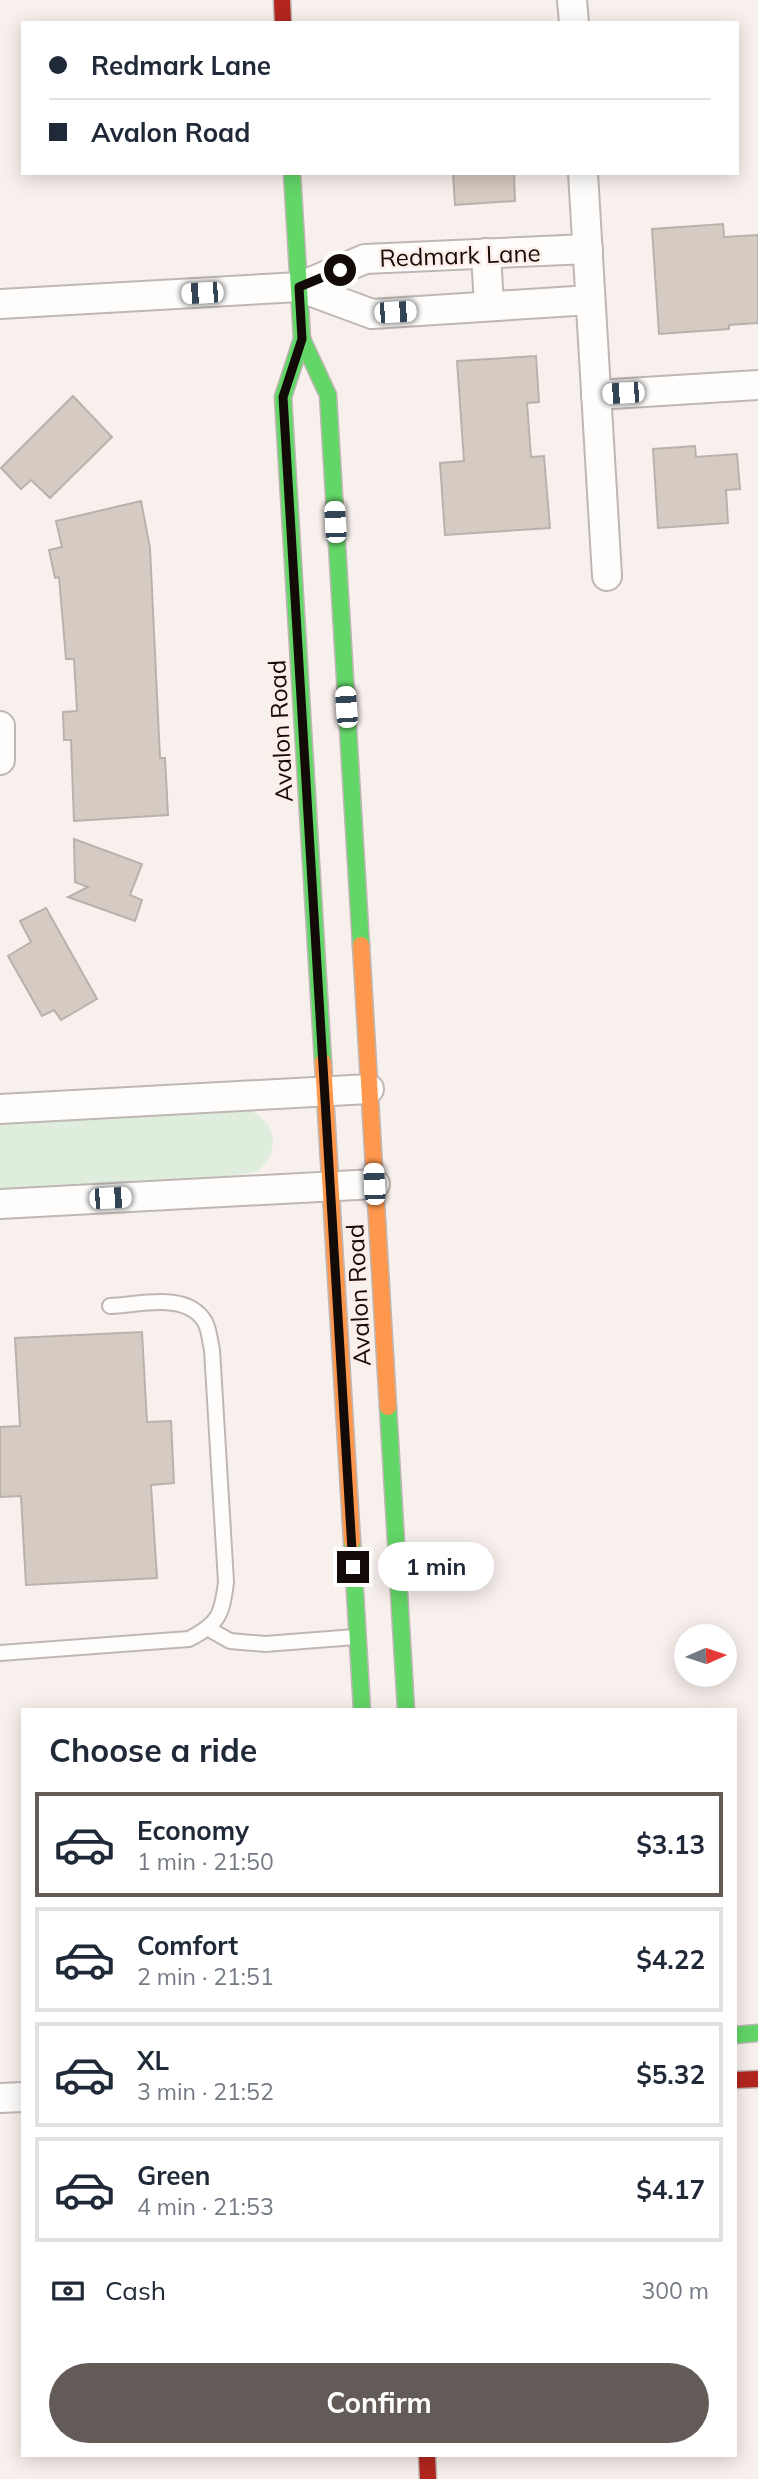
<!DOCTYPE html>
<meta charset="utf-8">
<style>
body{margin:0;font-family:Mulish,sans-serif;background:#f2f2f3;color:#1f2937;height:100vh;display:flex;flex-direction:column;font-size:26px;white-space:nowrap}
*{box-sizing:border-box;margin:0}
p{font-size:23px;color:#747a83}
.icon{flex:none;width:38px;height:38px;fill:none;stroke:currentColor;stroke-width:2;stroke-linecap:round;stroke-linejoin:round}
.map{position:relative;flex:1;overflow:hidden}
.drawer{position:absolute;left:21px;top:1708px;width:716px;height:749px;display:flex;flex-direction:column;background:#fff;border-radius:0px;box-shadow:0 4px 18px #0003}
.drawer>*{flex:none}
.hud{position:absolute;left:21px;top:21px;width:718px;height:154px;border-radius:0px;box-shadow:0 4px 18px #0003;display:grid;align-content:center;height:154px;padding:0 28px;background:#fff}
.needle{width:46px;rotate:87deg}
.tools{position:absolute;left:674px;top:1624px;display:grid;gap:14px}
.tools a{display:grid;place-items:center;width:63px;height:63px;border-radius:50%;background:#fff;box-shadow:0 4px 18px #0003;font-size:35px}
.end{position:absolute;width:32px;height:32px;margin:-16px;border:9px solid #130b08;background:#fff;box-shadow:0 0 0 4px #fff}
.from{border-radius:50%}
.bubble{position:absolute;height:49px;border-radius:24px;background:#fff;box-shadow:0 4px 18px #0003;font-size:23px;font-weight:700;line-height:49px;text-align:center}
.car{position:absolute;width:21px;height:42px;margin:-21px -10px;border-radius:9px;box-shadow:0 0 5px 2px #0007;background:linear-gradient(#fff 24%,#345 0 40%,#fff 0 76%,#345 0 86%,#fff 0)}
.hud b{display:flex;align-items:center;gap:24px;height:66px;font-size:26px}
.hud b+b{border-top:2px solid #e0e1e3}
.hud i{width:18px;height:18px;background:#1f2937}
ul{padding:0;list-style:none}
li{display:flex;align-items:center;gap:21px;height:105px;margin:0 14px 10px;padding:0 14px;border:4px solid #e0e1e3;border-radius:0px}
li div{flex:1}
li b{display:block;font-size:26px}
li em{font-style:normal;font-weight:700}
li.selected{border-color:#635b58}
li>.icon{width:63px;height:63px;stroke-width:1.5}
h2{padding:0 28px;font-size:32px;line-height:84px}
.pay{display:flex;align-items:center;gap:18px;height:77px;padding:0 28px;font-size:26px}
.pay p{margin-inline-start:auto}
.action{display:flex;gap:14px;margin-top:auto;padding:14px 28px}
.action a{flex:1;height:80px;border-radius:42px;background:#635b58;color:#fff;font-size:28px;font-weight:700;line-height:80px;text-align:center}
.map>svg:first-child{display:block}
.green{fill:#dfeddd}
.building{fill:#d6cbc2;stroke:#b8b2ad;stroke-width:2}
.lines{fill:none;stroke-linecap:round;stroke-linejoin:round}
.lane-casing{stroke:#bfb7b4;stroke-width:18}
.street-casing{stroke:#bfb7b4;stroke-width:32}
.fast-casing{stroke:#bfb7b4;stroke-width:19}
.slow-casing{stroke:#bfb7b4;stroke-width:19}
.jam-casing{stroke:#bfb7b4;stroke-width:19}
.lane{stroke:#fefdfc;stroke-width:14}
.street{stroke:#fefdfc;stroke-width:28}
.fast{stroke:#63d668;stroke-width:16}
.slow{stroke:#ff974d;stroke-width:16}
.jam{stroke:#b3261e;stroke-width:16}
.route{stroke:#130b08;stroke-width:9}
.labels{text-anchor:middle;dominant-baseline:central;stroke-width:5;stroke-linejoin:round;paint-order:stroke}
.street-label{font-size:24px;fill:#130b08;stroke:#fdeee7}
</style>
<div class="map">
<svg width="758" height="2479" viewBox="0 0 758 2479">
<rect width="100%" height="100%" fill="#f8f0ec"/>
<path class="green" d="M248,1110C277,1121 282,1153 256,1172L220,1177L0,1190V1122Z"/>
<g class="building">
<path d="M453,173H514L515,201L455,205Z"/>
<path d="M723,224L724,237L758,235V323L729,325V329L659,334L652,229Z"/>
<path d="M536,356L539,402L527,403L531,457L544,456L550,528L445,535L440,463L464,461L457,361Z"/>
<path d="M73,396L112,437L50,498L31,480L21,489L1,468Z"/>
<path d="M695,446L696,457L737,454L740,489L726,490L728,523L658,528L653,449Z"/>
<path d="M141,501L150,548L160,758H165L168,815L74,821L71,740H64L63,712L77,711L74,659H66L59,577L55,578L49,550L62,547L56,521Z"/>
<path d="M74,839L142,864L130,895L142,900L135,921L68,897L88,887L75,882Z"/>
<path d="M46,908L97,999L61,1020L54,1010L42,1016L8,956L31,942L20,921Z"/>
<path d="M142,1332L147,1422L171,1421L174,1483L151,1485L157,1578L26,1585L21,1496L0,1497V1427L20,1426L15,1338Z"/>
</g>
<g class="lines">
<defs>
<g id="lane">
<path d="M209,1629L230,1641L265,1644L355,1637"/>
<path d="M0,1653L189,1639C219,1624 222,1614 226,1582L212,1350C210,1341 209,1329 205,1322C187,1291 139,1305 110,1306"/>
</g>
<g id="street">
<path d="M572,0L574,23"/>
<path d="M583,173L607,576"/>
<path d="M486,253L489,306"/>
<path d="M299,287L372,314L590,300"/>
<path d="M0,304L299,287L365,259L588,249"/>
<path d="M596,395L758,385"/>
<path d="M0,726V760"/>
<path d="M0,1109L369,1089"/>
<path d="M0,1204L375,1184"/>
<path d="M0,2098L23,2097"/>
</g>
<g id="fast">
<path d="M292,173L302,339L283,397L323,1062"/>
<path d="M302,339L328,395L361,945"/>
<path d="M388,1407L406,1710"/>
<path d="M352,1541L362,1710"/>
<path d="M735,2035L758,2033"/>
</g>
<g id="slow">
<path d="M361,945L388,1407"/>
<path d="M323,1062L352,1541"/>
</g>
<g id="jam">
<path d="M282,0L283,23"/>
<path d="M735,2080L758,2079"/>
<path d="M427,2455L428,2479"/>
</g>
</defs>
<use href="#lane" class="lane-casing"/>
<use href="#street" class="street-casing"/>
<use href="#fast" class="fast-casing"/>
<use href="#slow" class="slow-casing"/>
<use href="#jam" class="jam-casing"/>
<use href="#lane" class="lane"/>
<use href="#street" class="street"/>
<use href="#fast" class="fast"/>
<use href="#slow" class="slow"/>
<use href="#jam" class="jam"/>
</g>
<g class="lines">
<path class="route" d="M340,270L299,287L302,339L283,397L353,1567"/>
</g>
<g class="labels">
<g class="street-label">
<text transform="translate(460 255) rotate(-2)">Redmark Lane</text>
<text transform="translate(280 731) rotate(-93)">Avalon Road</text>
<text transform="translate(358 1295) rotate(-93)">Avalon Road</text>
</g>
</g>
</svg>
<div class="tools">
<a><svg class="needle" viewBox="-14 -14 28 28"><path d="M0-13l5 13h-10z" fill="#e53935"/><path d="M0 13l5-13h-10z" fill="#747a83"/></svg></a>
</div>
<i class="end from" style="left:340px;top:270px"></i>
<i class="end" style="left:353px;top:1567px"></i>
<div class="bubble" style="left:378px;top:1542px;width:116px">1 min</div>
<i class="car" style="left:202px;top:293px;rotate:267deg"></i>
<i class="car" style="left:395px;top:312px;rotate:87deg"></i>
<i class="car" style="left:623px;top:393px;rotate:267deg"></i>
<i class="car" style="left:335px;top:522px;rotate:357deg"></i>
<i class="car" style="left:346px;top:707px;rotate:356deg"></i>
<i class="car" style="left:374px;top:1184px;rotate:357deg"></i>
<i class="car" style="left:110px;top:1198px;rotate:87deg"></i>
<div class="hud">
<b><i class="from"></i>Redmark Lane</b>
<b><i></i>Avalon Road</b>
</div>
<section class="drawer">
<h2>Choose a ride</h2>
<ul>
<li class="selected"><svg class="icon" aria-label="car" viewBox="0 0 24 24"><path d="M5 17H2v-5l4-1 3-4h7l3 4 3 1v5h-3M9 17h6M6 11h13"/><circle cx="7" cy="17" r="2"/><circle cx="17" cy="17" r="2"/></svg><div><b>Economy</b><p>1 min · 21:50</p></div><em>$3.13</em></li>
<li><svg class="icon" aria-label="car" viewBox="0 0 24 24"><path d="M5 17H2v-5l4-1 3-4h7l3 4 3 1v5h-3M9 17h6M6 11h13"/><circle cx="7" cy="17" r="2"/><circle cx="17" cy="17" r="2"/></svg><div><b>Comfort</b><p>2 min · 21:51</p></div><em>$4.22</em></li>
<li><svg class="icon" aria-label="car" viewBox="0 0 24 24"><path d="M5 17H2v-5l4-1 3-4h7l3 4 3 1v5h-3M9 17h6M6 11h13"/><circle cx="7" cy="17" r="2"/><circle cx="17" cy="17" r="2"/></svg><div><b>XL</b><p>3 min · 21:52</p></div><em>$5.32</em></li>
<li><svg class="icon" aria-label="car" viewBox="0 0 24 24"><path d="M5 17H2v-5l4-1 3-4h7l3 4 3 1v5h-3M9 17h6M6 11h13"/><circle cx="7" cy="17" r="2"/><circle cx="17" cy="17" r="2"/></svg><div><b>Green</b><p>4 min · 21:53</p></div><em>$4.17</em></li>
</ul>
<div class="pay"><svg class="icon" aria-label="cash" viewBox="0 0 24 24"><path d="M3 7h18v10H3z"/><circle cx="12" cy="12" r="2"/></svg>Cash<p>300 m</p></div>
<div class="action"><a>Confirm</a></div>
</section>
</div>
